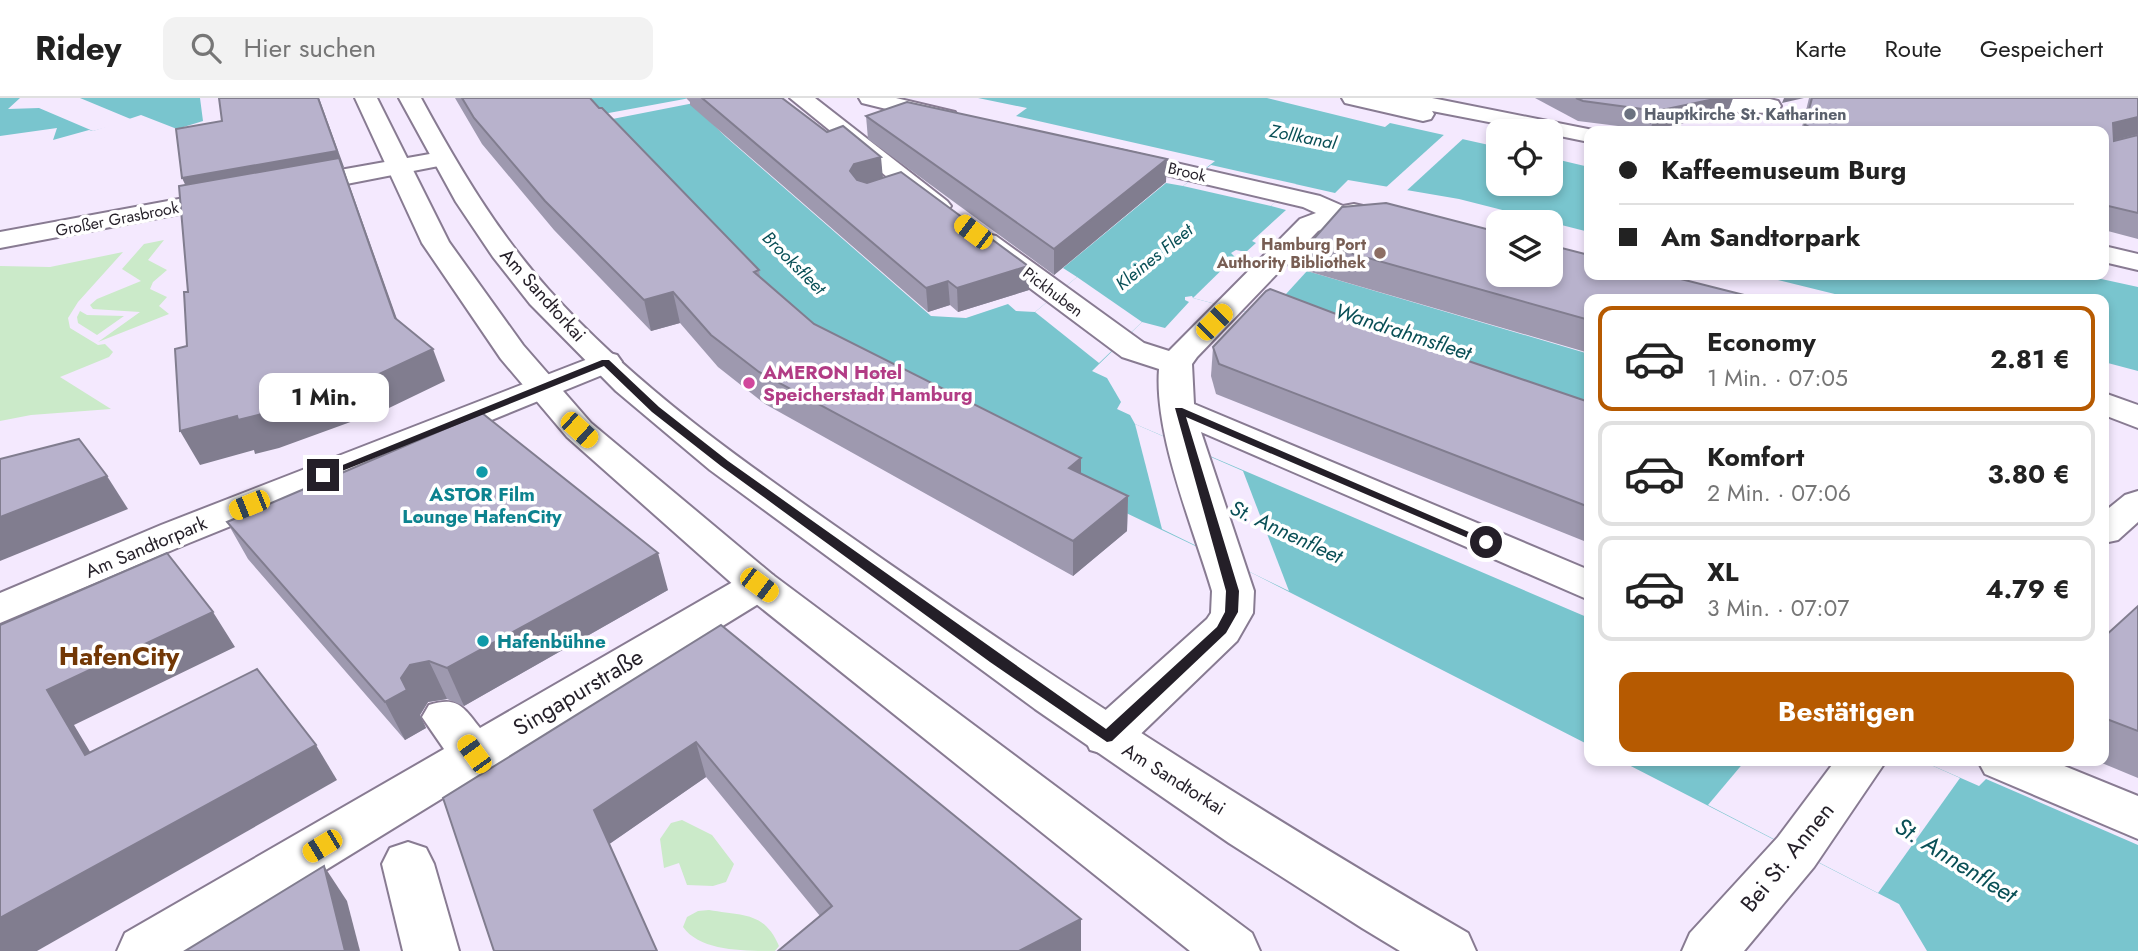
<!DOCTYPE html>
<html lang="de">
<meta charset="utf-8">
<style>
body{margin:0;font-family:Jost,sans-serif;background:#f2f2f2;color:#222;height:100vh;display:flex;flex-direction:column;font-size:26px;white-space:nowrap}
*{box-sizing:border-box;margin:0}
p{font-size:23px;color:#767676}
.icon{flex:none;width:38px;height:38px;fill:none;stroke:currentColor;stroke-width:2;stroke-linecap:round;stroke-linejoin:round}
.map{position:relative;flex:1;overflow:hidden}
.panel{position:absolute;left:1584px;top:196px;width:525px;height:472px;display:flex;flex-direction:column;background:#fff;border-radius:14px;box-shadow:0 4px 10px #0003}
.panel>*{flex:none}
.top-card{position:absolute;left:1584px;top:28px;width:525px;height:154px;border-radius:14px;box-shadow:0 4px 10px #0003;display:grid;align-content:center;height:154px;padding:0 35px;background:#fff}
.fabs{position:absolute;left:1486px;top:21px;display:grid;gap:14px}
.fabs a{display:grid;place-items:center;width:77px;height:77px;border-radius:14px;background:#fff;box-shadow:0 4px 10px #0003;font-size:35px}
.end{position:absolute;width:32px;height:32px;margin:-16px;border:9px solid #241f28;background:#fff;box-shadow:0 0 0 4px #fff}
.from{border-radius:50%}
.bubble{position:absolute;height:49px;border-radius:14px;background:#fff;box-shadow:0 4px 10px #0003;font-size:23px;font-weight:700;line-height:49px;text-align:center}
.car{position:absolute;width:21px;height:42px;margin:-21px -10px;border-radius:9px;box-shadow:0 0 5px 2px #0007;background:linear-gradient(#f5c518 24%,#345 0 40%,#f5c518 0 76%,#345 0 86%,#f5c518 0)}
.top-card b{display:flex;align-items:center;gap:24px;height:66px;font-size:26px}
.top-card b+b{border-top:2px solid #e0e0e0}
.top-card i{width:18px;height:18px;background:#222}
ul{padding:12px 0 0;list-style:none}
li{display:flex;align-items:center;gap:21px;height:105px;margin:0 14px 10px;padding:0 21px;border:4px solid #e0e0e0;border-radius:14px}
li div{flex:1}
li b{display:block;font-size:26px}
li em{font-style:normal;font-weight:700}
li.current{border-color:#b65a01}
li>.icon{width:63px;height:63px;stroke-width:1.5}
.primary-button{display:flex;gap:14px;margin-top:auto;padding:14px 35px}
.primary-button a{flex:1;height:80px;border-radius:14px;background:#b65a01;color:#fff;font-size:28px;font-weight:700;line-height:80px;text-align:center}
header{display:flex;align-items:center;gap:42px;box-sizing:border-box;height:98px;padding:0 35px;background:#fff;border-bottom:2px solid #e0e0e0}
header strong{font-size:33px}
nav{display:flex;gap:38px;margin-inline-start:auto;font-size:24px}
.search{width:490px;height:63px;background:#f2f2f2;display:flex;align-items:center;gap:18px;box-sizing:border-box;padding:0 24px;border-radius:14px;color:#767676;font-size:26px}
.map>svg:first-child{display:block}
.green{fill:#cbeac9}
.water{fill:#79c5ce}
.pier{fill:#f4e9fe}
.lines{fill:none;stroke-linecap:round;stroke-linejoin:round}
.minor-casing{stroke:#887b92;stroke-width:4}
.major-casing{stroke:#887b92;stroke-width:4}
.minor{fill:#fff;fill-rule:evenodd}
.major{fill:#fff;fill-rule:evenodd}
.wall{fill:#9e99af}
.shaded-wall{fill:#817d8f}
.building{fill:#b8b2cc;stroke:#817d8f;stroke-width:2}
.route{fill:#241f28}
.worship-dot{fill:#6b7280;stroke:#fff;stroke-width:2.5}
.education-dot{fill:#8d6e63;stroke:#fff;stroke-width:2.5}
.hotel-dot{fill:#d1479c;stroke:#fff;stroke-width:2.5}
.culture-dot{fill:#0f9aa8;stroke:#fff;stroke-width:2.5}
.labels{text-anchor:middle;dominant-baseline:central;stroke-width:7;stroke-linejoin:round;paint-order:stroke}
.far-worship-label{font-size:16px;font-weight:bold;fill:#5b616d;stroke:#fff;text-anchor:start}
.far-street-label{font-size:16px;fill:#241f28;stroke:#fff}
.far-education-label{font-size:16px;font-weight:bold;fill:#785e54;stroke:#fff;text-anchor:end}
.far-water-label{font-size:18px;font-style:italic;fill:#094f56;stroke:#fff}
.street-label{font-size:19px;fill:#241f28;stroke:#fff}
.hotel-label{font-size:19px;font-weight:bold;fill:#b23c85;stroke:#fff;text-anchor:start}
.culture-label{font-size:19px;font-weight:bold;fill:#0d838f;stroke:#fff}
.water-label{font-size:21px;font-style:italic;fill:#094f56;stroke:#fff}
.near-street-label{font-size:23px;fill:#241f28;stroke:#fff}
.near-water-label{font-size:24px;font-style:italic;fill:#094f56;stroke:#fff}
.district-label{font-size:26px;font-weight:bold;fill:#723705;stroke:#fff}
</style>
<header>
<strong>Ridey</strong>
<div class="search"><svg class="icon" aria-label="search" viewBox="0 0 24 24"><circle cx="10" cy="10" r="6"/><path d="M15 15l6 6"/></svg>Hier suchen</div>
<nav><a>Karte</a><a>Route</a><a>Gespeichert</a></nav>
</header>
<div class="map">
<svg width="2138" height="853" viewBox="0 0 2138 853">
<rect width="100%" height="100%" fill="#f4e9fe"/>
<g class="green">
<path d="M164,142L148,162L167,172L153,184L150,191L167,199L159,208L169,216L98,244L140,214L93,211L90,207L97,201L141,183L122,171L144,146Z"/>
<path d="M123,154L78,204L68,220L70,230L98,247L105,246L113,254L109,259L60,279L111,311L31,317L0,323V168L50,169Z"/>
<path d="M80,213L87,217L124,218L97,237L78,225L77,219Z"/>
<path d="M682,722L712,737L734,766L726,784L713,788L687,787L679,765L664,770L660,741L671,725Z"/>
<path d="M709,812C742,818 764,813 779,848L775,853C743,853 700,853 683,829L687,819L698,813Z"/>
</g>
<g class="water">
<path d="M0,0H200L203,23L177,31L141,17L93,33L89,32L53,42L57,30L0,38Z"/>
<path d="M575,0H686L726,39L931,218L966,220L1008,206L1016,213L1035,214L1077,179L1063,170L1166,85L1183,88L1215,63L1016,18L1027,10L978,0H1267L1385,29L1390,25L1498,49V86H1550L1551,60L1589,69V134L1459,101L1348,82L1335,95L1295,86L1271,108L1286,112L1252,143L1256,145L1246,154L1236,152L1231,155L1235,159L1238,156L1307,173L1589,256V338L1264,219L1193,200L1192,198L1185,199V202L1189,204L1165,230L1142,224L1092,273L1107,280L1121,304L1117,311L1130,317L1135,326L1589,520V647L1254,476L1057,382L840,271Z"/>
<path d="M1758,177H2083L2138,189V273L2104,264V201H1855Z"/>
<path d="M1621,663H1922L1979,688L1986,681L2138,747V853H1927L1899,806Z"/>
</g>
<g class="pier">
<path d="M20,0H80L133,22L93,33L39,10L8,11Z"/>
<path d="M690,0L694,5L592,25L587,19Z"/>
<path d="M1446,35L1465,39L1403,96L1383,92Z"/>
<path d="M1211,67L1296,86L1271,108L1183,88Z"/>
<path d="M1238,156L1307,173L1265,219L1193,200Z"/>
<path d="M1077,179L1142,224L1099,265L1035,214Z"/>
<path d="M1135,326L1243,373L1289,493L1162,431Z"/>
<path d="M2104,425L2138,438V517L2124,530L2104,522Z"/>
<path d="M1745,663H1922L1960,680L1878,795L1708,707Z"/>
</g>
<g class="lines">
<defs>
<g id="minor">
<path d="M790,0H815L947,103L951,108L947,113L938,116L929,113Z"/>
<path d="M859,0H896L955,14L958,19L955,24L947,26L862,5Z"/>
<path d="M1719,1H1770L1778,3L1781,8L1778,13L1770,15L1711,13L1708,8L1711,3Z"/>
<path d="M1115,51L1320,98L1343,108L1354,106L1363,108L1367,114L1363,120L1337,125L1318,133L1197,259L1192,266L1194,306L1589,472V502L1201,334L1254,493L1253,515L1237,543L1124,652L1107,657L1090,652L1084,639L1090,626L1207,521L1211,515L1212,493C1193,429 1154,337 1159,271L1122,259L976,150L972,144L976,138L986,136L996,138L1144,245L1169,253L1300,121L1316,115L1303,109L1107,63L1103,58L1107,53Z"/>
<path d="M441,54L449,56L453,61L449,66L295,96L286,93L282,88L286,83L295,80Z"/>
<path d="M233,91L242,94L246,99L242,104L0,150V134Z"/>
<path d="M606,254L617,257L622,264L617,271L189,445L0,525V495L161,427Z"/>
<path d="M2104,295L2138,307V330L2104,317Z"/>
<path d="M759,473L773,477L779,487L773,497L194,853H117L125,835L444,651L422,619L429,607C458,598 463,609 480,630L745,477Z"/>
<path d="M1978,663H2052L2138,698V741L1985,676Z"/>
<path d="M408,744L426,750L434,766L459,853H403L382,766L390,750Z"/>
</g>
<g id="major">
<path d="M355,0H377L449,144L523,247L591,325L773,477L1252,835L1260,853H1190L745,497L567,339L501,261L422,145Z"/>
<path d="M399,0H421C458,68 497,134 549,192C646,300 770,382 888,465C1076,596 1269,720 1468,835L1476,853H1400L1362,830L1229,745L1035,611L710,372L616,293L530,206L493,159L456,104Z"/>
<path d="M1342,0H1432L1598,33H1589V44L1550,36V33H1535L1432,13L1434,16L1431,21L1423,23L1345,5Z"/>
<path d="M2104,148L2138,156V172L2104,164Z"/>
<path d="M2138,393V424L2118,442L2104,445V414L2125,397Z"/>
<path d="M1835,663H1886L1814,769L1744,853H1682L1690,835L1778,739Z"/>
</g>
</defs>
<use href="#minor" class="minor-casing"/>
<use href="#major" class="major-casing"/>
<use href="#minor" class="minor"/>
<use href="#major" class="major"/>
</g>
<g class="wall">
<path d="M455,0H590L759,172L760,179L814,226L1081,360V375L1128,398L1127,433L1073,478L765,306L718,269L680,225L651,233L554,132L482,46Z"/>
<path d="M686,0H782L1029,192L958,214L950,207L928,214L690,7V4Z"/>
<path d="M1535,0H1733L1727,16L1650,32L1578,23Z"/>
<path d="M1809,0H2138V141L2104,132V33H1801Z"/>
<path d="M866,18L1166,84L1054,177L868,41Z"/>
<path d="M1311,144L1589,201V255L1307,173Z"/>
<path d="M1389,236L1589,304V445L1216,296L1211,278L1213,249Z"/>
<path d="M227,424L668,492L464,608L447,601L428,604L420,617L426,630L405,642L248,461Z"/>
<path d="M2138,508V680L2097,663H2104V539Z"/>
<path d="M721,527L1081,853L820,818L706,679L609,746L494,853Z"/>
</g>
<g class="shaded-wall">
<path d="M319,0L344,69H343L408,252L190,97L182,80Z"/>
<path d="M1719,0H1733L1727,16L1650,32L1657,13Z"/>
<path d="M1784,0H1804L1782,5Z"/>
<path d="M2138,19V36L2104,45L2113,25Z"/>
<path d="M881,59L883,81L857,88L850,73L854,66Z"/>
<path d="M1167,61L1166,84L1054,177V151Z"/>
<path d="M1028,168L1029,192L958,214L957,190Z"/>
<path d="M948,183L950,207L928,214L926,190Z"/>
<path d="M673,194L680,225L651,233L644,202Z"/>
<path d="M433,251L445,283L389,310L279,350L255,356L254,352L200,367L180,333Z"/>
<path d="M1081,360V394L1069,370Z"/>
<path d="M107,378L128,411L0,463V419Z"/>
<path d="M1128,398L1127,433L1073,478V443Z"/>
<path d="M658,455L668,492L464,608L447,570Z"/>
<path d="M213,514L235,549L74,627L113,692L85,657L47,592Z"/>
<path d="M429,563L447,601L428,604L420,617L426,630L405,642L385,604L410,567Z"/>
<path d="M696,644L706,679L608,747L594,712Z"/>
<path d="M316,647L337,682L37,853H0V820Z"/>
<path d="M324,768L347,803L360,853H345Z"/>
<path d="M1081,821V853H1019Z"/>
</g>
<g class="building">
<path d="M219,0H318L337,53L182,80L176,31L222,23Z"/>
<path d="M462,0H590L599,10H602L759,172L754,174L814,226L1081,360L1069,370L1128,398L1073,443L759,274L711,237L673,194L644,202L545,103L474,20Z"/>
<path d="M702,0H782L827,34L843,28L881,59L854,66L850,73L857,82L867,85L901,74L1028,168L957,190L948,183L926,190Z"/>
<path d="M1576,0H1719L1657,13L1583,3Z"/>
<path d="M1812,0H2138V19L2113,25L2114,43L2138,37V115L2104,107V33H1817L1805,27Z"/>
<path d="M907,4L1167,61L1054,151L866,18Z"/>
<path d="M339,60L395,220L433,251L375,278L262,316L238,322L237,318L180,333L175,251L187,248L184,194H188L179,88Z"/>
<path d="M1386,105L1498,134V177H1550V147L1589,157V177H1665L1760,201H1589V222L1311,144L1342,109Z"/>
<path d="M1270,191L1389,236L1589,304V409L1219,266L1213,249L1266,193Z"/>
<path d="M482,315L658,455L447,570L429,563L410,567L401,580L407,592L385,604L227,424Z"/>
<path d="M79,341L107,378L0,419V361Z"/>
<path d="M167,455L213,514L47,592L85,657L257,571L316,647L0,820V527Z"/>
<path d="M2138,508V633L2104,620V539Z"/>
<path d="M721,527L1081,821L1019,853H778L832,808L696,644L594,712L657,853H494L443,700Z"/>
<path d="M324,768L345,853H185Z"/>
</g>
<path class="route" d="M602,262H609L659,309L728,363L1106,631L1217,529L1225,514L1226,493L1175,310H1182L1492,444L1482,446L1186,319L1239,493L1238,514L1226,535L1112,643L1107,644L990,564L721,368L652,314L604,268L327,379L318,377Z"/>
<circle class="worship-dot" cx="1630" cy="16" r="7"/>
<circle class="education-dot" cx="1380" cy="155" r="7"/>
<circle class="hotel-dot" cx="749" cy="285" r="7"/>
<g class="culture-dot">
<circle cx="482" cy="374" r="7"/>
<circle cx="483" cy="543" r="7"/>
</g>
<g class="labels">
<g class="far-worship-label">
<text x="1644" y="16">Hauptkirche St. Katharinen</text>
</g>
<g class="far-street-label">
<text transform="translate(1187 74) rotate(13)">Brook</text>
<text transform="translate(117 121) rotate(-11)">Großer Grasbrook</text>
<text transform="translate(1053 194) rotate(37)">Pickhuben</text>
</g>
<g class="far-education-label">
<text x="1366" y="146">Hamburg Port<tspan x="1366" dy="18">Authority Bibliothek</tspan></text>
</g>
<g class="far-water-label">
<text transform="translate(1303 39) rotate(11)">Zollkanal</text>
<text transform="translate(1154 159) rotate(-39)">Kleines Fleet</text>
<text transform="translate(794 165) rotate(45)">Brooksfleet</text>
</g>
<g class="street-label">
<text transform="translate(543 197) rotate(48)">Am Sandtorkai</text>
<text transform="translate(146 449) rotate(-23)">Am Sandtorpark</text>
<text transform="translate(1174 681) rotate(32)">Am Sandtorkai</text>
</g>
<g class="hotel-label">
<text x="763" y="274">AMERON Hotel<tspan x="763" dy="22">Speicherstadt Hamburg</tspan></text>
</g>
<g class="culture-label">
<text x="482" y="396">ASTOR Film<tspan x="482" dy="22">Lounge HafenCity</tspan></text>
<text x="497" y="543" text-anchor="start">Hafenbühne</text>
</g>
<g class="water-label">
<text transform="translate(1403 234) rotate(18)">Wandrahmsfleet</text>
<text transform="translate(1286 434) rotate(25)">St. Annenfleet</text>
</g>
<g class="near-street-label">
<text transform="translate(578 594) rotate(-31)">Singapurstraße</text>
<text transform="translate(1787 759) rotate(-51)">Bei St. Annen</text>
</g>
<g class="near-water-label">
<text transform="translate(1956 762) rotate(32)">St. Annenfleet</text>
</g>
<g class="district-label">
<text x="119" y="558">HafenCity</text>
</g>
</g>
</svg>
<div class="fabs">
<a><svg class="icon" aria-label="locate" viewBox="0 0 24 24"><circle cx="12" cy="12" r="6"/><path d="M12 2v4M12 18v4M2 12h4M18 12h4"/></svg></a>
<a><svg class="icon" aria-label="layers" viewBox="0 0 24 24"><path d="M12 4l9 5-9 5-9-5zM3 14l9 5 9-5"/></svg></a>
</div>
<i class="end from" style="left:1486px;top:444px"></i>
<i class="end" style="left:323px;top:377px"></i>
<div class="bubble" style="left:259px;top:275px;width:130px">1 Min.</div>
<i class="car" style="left:973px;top:134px;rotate:307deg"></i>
<i class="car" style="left:1214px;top:224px;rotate:45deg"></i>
<i class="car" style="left:579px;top:332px;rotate:132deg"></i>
<i class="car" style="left:249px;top:407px;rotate:248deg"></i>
<i class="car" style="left:759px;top:487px;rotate:127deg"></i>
<i class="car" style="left:474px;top:656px;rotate:324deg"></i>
<i class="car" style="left:322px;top:748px;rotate:239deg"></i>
<div class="top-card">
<b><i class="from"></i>Kaffeemuseum Burg</b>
<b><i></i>Am Sandtorpark</b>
</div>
<section class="panel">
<ul>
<li class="current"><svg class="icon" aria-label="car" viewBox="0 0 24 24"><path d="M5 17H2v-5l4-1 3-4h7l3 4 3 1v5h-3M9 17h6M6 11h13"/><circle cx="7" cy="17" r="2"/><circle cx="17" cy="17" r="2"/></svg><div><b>Economy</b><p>1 Min. · 07:05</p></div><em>2.81 €</em></li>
<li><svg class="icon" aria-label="car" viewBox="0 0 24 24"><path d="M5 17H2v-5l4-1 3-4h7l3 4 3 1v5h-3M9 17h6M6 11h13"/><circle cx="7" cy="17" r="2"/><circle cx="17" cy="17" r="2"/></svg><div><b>Komfort</b><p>2 Min. · 07:06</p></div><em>3.80 €</em></li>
<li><svg class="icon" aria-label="car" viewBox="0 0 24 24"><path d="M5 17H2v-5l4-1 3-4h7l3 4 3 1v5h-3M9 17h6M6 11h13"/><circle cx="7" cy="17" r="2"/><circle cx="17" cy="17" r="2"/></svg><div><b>XL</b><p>3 Min. · 07:07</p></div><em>4.79 €</em></li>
</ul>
<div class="primary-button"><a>Bestätigen</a></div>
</section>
</div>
